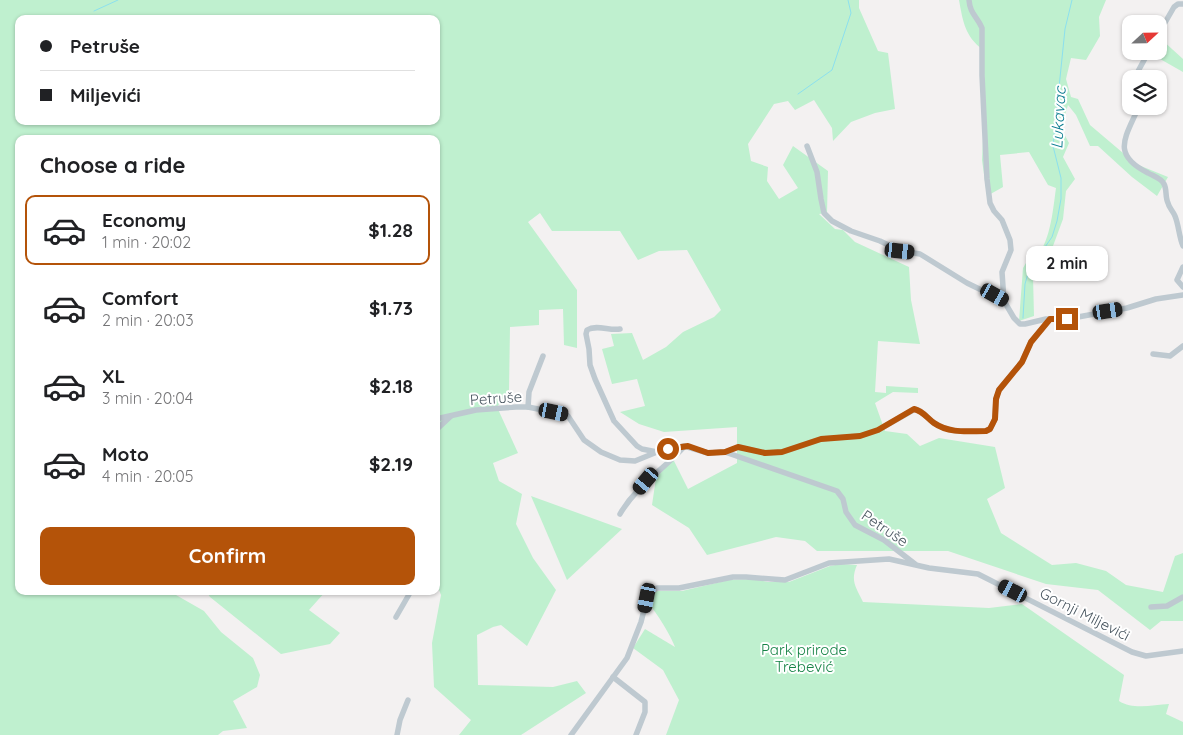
<!DOCTYPE html>
<meta charset="utf-8">
<style>
body{margin:0;font-family:Quicksand,sans-serif;background:#f6f6f6;color:#202124;height:100vh;display:flex;flex-direction:column;font-size:19px;white-space:nowrap}
*{box-sizing:border-box;margin:0}
p{font-size:16px;color:#757577}
.icon{flex:none;width:28px;height:28px;fill:none;stroke:currentColor;stroke-width:2;stroke-linecap:round;stroke-linejoin:round}
.map{position:relative;flex:1;overflow:hidden}
.details{position:absolute;left:15px;top:135px;width:425px;height:460px;display:flex;flex-direction:column;background:#fff;border-radius:10px;box-shadow:0 1px 4px #0004}
.details>*{flex:none}
.top-card{position:absolute;left:15px;top:15px;width:425px;height:110px;border-radius:10px;box-shadow:0 1px 4px #0004;display:grid;align-content:center;height:110px;padding:0 25px;background:#fff}
.needle{width:32px;rotate:68deg}
.fabs{position:absolute;left:1122px;top:15px;display:grid;gap:10px}
.fabs a{display:grid;place-items:center;width:45px;height:45px;border-radius:10px;background:#fff;box-shadow:0 1px 4px #0004;font-size:25px}
.end{position:absolute;width:22px;height:22px;margin:-11px;border:6px solid #b45309;background:#fff;box-shadow:0 0 0 2px #fff}
.from{border-radius:50%}
.bubble{position:absolute;height:35px;border-radius:10px;background:#fff;box-shadow:0 1px 4px #0004;font-size:16px;font-weight:700;line-height:35px;text-align:center}
.car{position:absolute;width:15px;height:30px;margin:-15px -8px;border-radius:6px;box-shadow:0 0 4px 1px #0007;background:linear-gradient(#222 24%,#8ab4d8 0 40%,#222 0 76%,#8ab4d8 0 86%,#222 0)}
.top-card b{display:flex;align-items:center;gap:18px;height:48px;font-size:19px}
.top-card b+b{border-top:1px solid #e0e0e0}
.top-card i{width:12px;height:12px;background:#202124}
ul{padding:0;list-style:none}
li{display:flex;align-items:center;gap:15px;height:70px;margin:0 10px 8px;padding:0 15px;border:2px solid transparent;border-radius:10px}
li div{flex:1}
li b{display:block;font-size:19px}
li em{font-style:normal;font-weight:700}
li.current{border-color:#b45309}
li>.icon{width:45px;height:45px;stroke-width:1.5}
h2{padding:0 25px;font-size:22px;line-height:60px}
.primary-button{display:flex;gap:10px;margin-top:auto;padding:10px 25px}
.primary-button a{flex:1;height:58px;border-radius:10px;background:#b45309;color:#fff;font-size:20px;font-weight:700;line-height:58px;text-align:center}
.map>svg:first-child{display:block}
.green{fill:#bff0cf;fill-rule:evenodd}
.lines{fill:none;stroke-linecap:round;stroke-linejoin:round}
.stream{stroke:#8ce0ee;stroke-width:1}
.minor{stroke:#bec9d0;stroke-width:5.5}
.route{stroke:#b45309;stroke-width:6}
.labels{text-anchor:middle;dominant-baseline:central;stroke-width:4;stroke-linejoin:round;paint-order:stroke}
.street-label{font-size:15px;fill:#48555f;stroke:#fff}
.park-label{font-size:15px;fill:#168346;stroke:#fff}
.water-label{font-size:16px;font-style:italic;fill:#0b7c90;stroke:#fff}
</style>
<div class="map">
<svg width="1183" height="735" viewBox="0 0 1183 735">
<rect width="100%" height="100%" fill="#f3f1f1"/>
<g class="green">
<path d="M0,0H859V8L878,51L888,53L895,109L875,113L851,122L833,141L832,128L814,100L795,110L788,101L774,104L748,144L751,161L768,167L767,181L779,199L798,188L783,165L793,146L828,171L827,213L819,214L835,229L843,230L855,242L909,267L911,300L920,344L878,341L875,392L886,393V386L918,388V393L893,392L875,403L885,431L907,434L920,446L939,438L995,447L1005,488L987,499L1001,533L1052,565L1076,563L1106,571L1126,585L1163,592L1175,556L1183,553V621H1161L1150,630L1098,590L1046,584L948,551H817L805,541L776,537L707,555L689,528L652,505L656,478L673,459L688,489L737,463V427L664,432L639,424L620,412L645,406L637,379L612,384L602,349L614,346L611,334L632,333L643,360L666,347L683,332L714,317L721,310L687,250L659,251L638,260L620,231H552L540,213L528,222L577,290V348L564,345L563,309L539,310V325L510,327L509,390L497,407L518,453L493,463L499,481L522,494L516,524L533,558L556,590L527,646L501,625L493,627L477,635L478,685L553,687L577,681L586,693L521,735H459L471,720L434,687L432,643L441,595L436,582V139H19V591H169L204,611L221,632L253,658L260,675L257,687L233,701L247,728L223,731L218,735H0ZM19,19H436V121H19Z"/>
<path d="M959,0H1106L1099,17L1100,36L1086,60L1071,58L1066,79L1071,97L1078,99L1090,125L1136,164L1168,177L1157,196L1132,177L1098,146H1090L1076,115L1068,105L1061,128L1069,143L1063,157L1075,179L1066,191L1063,219L1053,246L1042,260L1033,276L1034,316L1019,321L1023,268L1026,263C1050,257 1053,208 1056,188L1048,185L1029,152L1000,155L1003,187L987,196L982,160L985,96L983,50C965,36 963,22 959,0Z"/>
<path d="M1161,39L1183,59V72L1146,51H1159V40Z"/>
<path d="M531,496L622,529L567,580Z"/>
<path d="M841,564L857,565C850,581 856,587 863,602L989,608L1022,604L1124,675L1119,701C1133,710 1153,705 1169,704L1166,714L1183,722V735H666L679,700L663,670L633,648L645,629L675,647C671,636 656,611 647,602L650,596L657,591H682L729,580L754,579L768,582H789L830,566Z"/>
<path d="M206,591H326L309,610L340,633L330,644L281,654L210,597Z"/>
</g>
<g class="lines">
<g class="stream">
<path d="M94,11L118,0"/>
<path d="M798,94L832,70L851,13L848,0"/>
<path d="M1023,318L1025,284L1029,270L1052,237L1057,221L1061,199V178L1053,146L1065,29L1072,0"/>
</g>
<g class="minor">
<path d="M969,0C970,14 977,16 982,28V75L987,179L990,203L994,211L1002,220L1010,240L1011,250L1002,272L1004,301"/>
<path d="M1159,33L1174,7L1178,4H1183"/>
<path d="M1136,79V75L1149,51"/>
<path d="M1139,106C1126,137 1110,154 1148,173C1153,176 1161,178 1164,184C1167,189 1165,197 1168,203C1169,208 1173,211 1175,216C1179,226 1179,237 1183,246"/>
<path d="M807,146L817,172L821,199L824,213L832,221L851,231L880,241L901,251L920,254L967,283L1004,301L1014,318L1020,324H1025L1046,319H1067L1127,308L1156,299L1183,295"/>
<path d="M1183,267L1177,280L1183,287"/>
<path d="M620,329C609,331 597,324 587,330L586,334L589,349L590,365L595,379L614,421L637,446L642,449L657,452"/>
<path d="M1153,354L1170,356L1183,346"/>
<path d="M528,407L529,392L543,356"/>
<path d="M436,419L476,410L516,407H528L553,412L568,416L584,440L601,452L620,460L635,461L657,452L684,446L708,453L725,452L739,447L765,453L782,452L821,439L860,436L878,430L915,409C923,411 927,418 934,423C951,434 968,431 986,431L990,429L995,419L996,399L999,390L1022,362L1031,342L1050,319"/>
<path d="M436,430L451,416"/>
<path d="M725,452L837,491L843,499L846,512L855,525L884,540L915,564"/>
<path d="M620,514C636,486 663,470 684,447"/>
<path d="M1151,607L1167,606L1183,597"/>
<path d="M396,617L411,591"/>
<path d="M613,677L645,702V712L636,735"/>
<path d="M397,735L400,720L408,700"/>
<path d="M571,735L627,658L641,622L647,598L650,593L657,588H679L733,577H746L785,580L829,563L889,559L929,568L978,574L1132,652L1146,656L1183,651"/>
</g>
</g>
<g class="lines">
<path class="route" d="M668,449L688,446L708,453L725,452L738,447L765,453L782,452L821,439L860,436L878,430L914,409C923,411 927,418 934,423C950,434 968,431 986,431L990,429L995,419L996,399L999,390L1022,362L1031,342L1050,319H1067"/>
</g>
<g class="labels">
<g class="street-label">
<text transform="translate(496 398) rotate(-4)">Petruše</text>
<text transform="translate(885 528) rotate(34)">Petruše</text>
<text transform="translate(1085 614) rotate(27)">Gornji Miljevići</text>
</g>
<g class="park-label">
<text x="804" y="649">Park prirode<tspan x="804" dy="17">Trebević</tspan></text>
</g>
<g class="water-label">
<text transform="translate(1058 118) rotate(-87)">Lukavac</text>
</g>
</g>
</svg>
<div class="fabs">
<a><svg class="needle" viewBox="-14 -14 28 28"><path d="M0-13l5 13h-10z" fill="#e53935"/><path d="M0 13l5-13h-10z" fill="#757577"/></svg></a>
<a><svg class="icon" aria-label="layers" viewBox="0 0 24 24"><path d="M12 4l9 5-9 5-9-5zM3 14l9 5 9-5"/></svg></a>
</div>
<i class="end from" style="left:668px;top:449px"></i>
<i class="end" style="left:1067px;top:319px"></i>
<div class="bubble" style="left:1026px;top:246px;width:82px">2 min</div>
<i class="car" style="left:900px;top:251px;rotate:96deg"></i>
<i class="car" style="left:995px;top:295px;rotate:119deg"></i>
<i class="car" style="left:1108px;top:311px;rotate:81deg"></i>
<i class="car" style="left:554px;top:412px;rotate:102deg"></i>
<i class="car" style="left:646px;top:481px;rotate:220deg"></i>
<i class="car" style="left:1013px;top:591px;rotate:297deg"></i>
<i class="car" style="left:647px;top:598px;rotate:191deg"></i>
<div class="top-card">
<b><i class="from"></i>Petruše</b>
<b><i></i>Miljevići</b>
</div>
<section class="details">
<h2>Choose a ride</h2>
<ul>
<li class="current"><svg class="icon" aria-label="car" viewBox="0 0 24 24"><path d="M5 17H2v-5l4-1 3-4h7l3 4 3 1v5h-3M9 17h6M6 11h13"/><circle cx="7" cy="17" r="2"/><circle cx="17" cy="17" r="2"/></svg><div><b>Economy</b><p>1 min · 20:02</p></div><em>$1.28</em></li>
<li><svg class="icon" aria-label="car" viewBox="0 0 24 24"><path d="M5 17H2v-5l4-1 3-4h7l3 4 3 1v5h-3M9 17h6M6 11h13"/><circle cx="7" cy="17" r="2"/><circle cx="17" cy="17" r="2"/></svg><div><b>Comfort</b><p>2 min · 20:03</p></div><em>$1.73</em></li>
<li><svg class="icon" aria-label="car" viewBox="0 0 24 24"><path d="M5 17H2v-5l4-1 3-4h7l3 4 3 1v5h-3M9 17h6M6 11h13"/><circle cx="7" cy="17" r="2"/><circle cx="17" cy="17" r="2"/></svg><div><b>XL</b><p>3 min · 20:04</p></div><em>$2.18</em></li>
<li><svg class="icon" aria-label="car" viewBox="0 0 24 24"><path d="M5 17H2v-5l4-1 3-4h7l3 4 3 1v5h-3M9 17h6M6 11h13"/><circle cx="7" cy="17" r="2"/><circle cx="17" cy="17" r="2"/></svg><div><b>Moto</b><p>4 min · 20:05</p></div><em>$2.19</em></li>
</ul>
<div class="primary-button"><a>Confirm</a></div>
</section>
</div>
